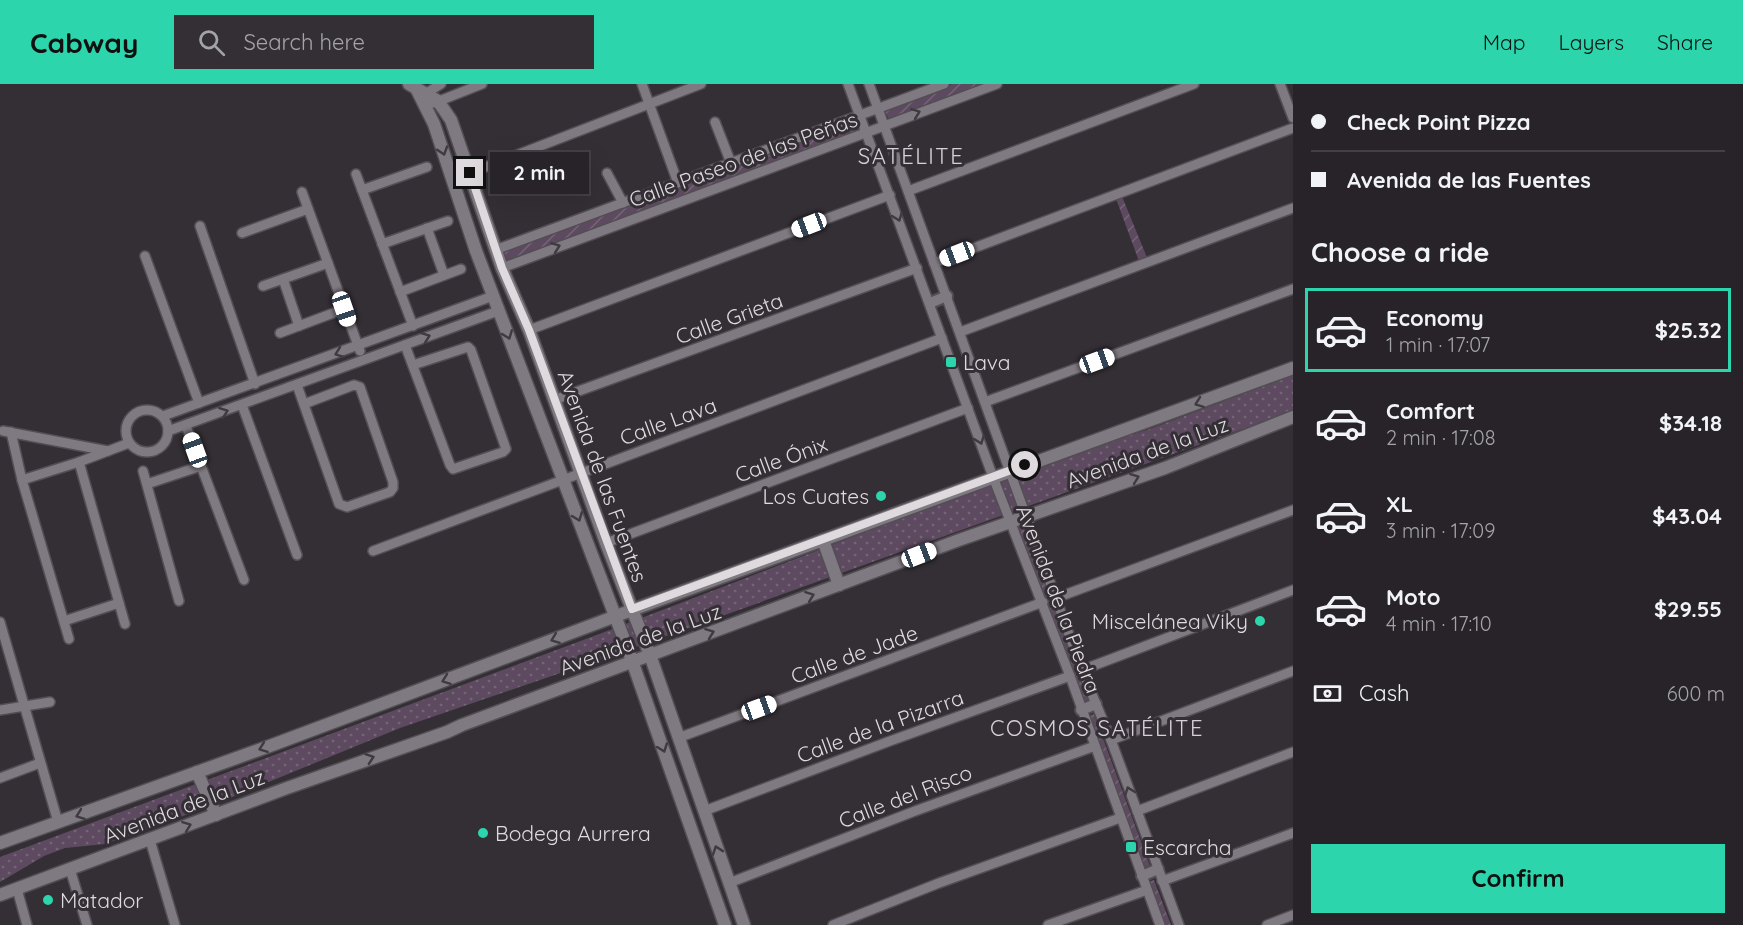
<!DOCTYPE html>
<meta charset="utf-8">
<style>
body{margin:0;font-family:Quicksand,sans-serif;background:#332f34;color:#f1f3f6;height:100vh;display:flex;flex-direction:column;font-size:22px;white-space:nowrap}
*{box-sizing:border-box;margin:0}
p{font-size:20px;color:#a4a4a8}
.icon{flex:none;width:33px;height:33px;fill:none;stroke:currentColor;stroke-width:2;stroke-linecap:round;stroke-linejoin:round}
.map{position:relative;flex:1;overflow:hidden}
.drawer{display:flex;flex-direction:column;background:#272328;width:450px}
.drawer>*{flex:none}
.banner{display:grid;align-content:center;height:132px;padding:0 18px;background:#272328}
.end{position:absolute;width:27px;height:27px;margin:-14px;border:8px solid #dedade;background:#111;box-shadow:0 0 0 3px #111}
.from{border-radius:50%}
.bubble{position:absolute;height:42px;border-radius:0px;background:#272328;box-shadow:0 6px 24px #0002,0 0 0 2px #434045;font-size:20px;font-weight:800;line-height:42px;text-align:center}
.car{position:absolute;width:18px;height:36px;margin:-18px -9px;border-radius:8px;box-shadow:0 0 4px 2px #0007;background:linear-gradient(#fff 24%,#345 0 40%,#fff 0 76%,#345 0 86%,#fff 0)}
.banner b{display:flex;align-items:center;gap:21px;height:57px;font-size:22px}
.banner b+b{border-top:2px solid #434045}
.banner i{width:15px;height:15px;background:#f1f3f6}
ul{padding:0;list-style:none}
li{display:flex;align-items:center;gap:18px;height:84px;margin:0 12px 9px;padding:0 6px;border:3px solid transparent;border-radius:0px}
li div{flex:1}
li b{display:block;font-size:22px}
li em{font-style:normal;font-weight:800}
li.selected{border-color:#2cd5ab}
li>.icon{width:54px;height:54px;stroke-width:1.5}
h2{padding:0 18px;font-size:27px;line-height:72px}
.pay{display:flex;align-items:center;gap:15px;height:66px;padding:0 18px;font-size:22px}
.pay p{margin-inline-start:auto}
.cta{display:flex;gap:12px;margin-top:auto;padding:12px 18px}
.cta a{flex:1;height:69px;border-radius:0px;background:#2cd5ab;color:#111;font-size:24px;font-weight:800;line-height:69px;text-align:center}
header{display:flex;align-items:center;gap:36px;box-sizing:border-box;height:84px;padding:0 30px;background:#2cd5ab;color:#111}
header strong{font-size:28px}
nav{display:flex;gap:33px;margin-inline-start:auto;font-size:21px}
.search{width:420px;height:54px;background:#332f34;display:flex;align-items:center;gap:15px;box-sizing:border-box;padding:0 21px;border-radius:0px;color:#a4a4a8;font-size:22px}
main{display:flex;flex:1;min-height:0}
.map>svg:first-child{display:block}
.park{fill:url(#park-dots)}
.garden{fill:url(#garden-furrows)}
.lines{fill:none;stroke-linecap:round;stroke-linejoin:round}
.minor-casing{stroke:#524e53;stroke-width:12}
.tertiary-casing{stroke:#524e53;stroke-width:14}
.secondary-casing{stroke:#524e53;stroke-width:15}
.minor{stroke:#7f7981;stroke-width:9}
.tertiary{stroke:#7f7981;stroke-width:10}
.secondary{stroke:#7f7981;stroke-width:12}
.oneway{stroke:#3f3a40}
.route{stroke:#dedade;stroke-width:8}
.poi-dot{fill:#2cd5ab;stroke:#342f35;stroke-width:2}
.labels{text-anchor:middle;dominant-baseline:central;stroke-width:6;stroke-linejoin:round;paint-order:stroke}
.street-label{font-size:21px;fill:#dedade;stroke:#342f35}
.poi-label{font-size:21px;fill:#dedade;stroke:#342f35;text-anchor:start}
.neighbourhood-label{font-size:22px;letter-spacing:1.5px;fill:#d7d0d8;stroke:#342f35}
</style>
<header>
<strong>Cabway</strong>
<div class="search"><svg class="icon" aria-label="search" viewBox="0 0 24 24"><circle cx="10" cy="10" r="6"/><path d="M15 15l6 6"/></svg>Search here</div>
<nav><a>Map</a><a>Layers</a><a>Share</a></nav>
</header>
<main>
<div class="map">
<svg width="1293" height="841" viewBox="0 0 1293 841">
<defs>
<pattern id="park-dots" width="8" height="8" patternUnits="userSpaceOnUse" patternTransform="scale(1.5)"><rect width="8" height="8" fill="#5d4a60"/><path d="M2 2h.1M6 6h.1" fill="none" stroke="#746476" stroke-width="1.8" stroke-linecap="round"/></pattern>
<pattern id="garden-furrows" width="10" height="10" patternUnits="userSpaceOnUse" patternTransform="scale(1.5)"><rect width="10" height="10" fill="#5d4a60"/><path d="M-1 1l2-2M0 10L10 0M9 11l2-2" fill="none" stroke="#746476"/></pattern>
</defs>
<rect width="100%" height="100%" fill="#342f35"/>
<path class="park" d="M1293,291V327L616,570L400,644L208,723L105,760L65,764L44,772L0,798V773L610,546L980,404L1120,354L1147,346Z"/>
<g class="garden">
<path d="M952,0H990L890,37L884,26Z"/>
<path d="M859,32L865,47L505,179L501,167Z"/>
<path d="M1121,110L1148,176L1140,180L1115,112Z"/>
<path d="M1027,438L1093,620L1082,624L1015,443Z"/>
<path d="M1094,630L1150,782L1143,785L1087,632Z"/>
<path d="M1154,796L1171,841H1163L1146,799Z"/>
</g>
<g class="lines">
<defs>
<g id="minor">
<path d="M642,0L678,99"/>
<path d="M848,0L993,393L1070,592L1160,841"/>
<path d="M869,0L1082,586L1111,656L1179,841"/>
<path d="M1280,0L1293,34"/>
<path d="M422,12L441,0"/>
<path d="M434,19L482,0"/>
<path d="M715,38L731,79"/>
<path d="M470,89L701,0"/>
<path d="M607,89L623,119"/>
<path d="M356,90L413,242"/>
<path d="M362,106L427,83"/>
<path d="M908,107L1194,0"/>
<path d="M302,108L360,267"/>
<path d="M200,142L255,300"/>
<path d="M427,144L444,191"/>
<path d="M242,149L308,125"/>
<path d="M382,160L448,137"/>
<path d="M495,166L944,0"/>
<path d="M145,172L199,319"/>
<path d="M934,179L1293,44"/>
<path d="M502,184L997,0"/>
<path d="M283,195L299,242"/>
<path d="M263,202L328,179"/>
<path d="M400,208L461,185"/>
<path d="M529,246L890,111"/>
<path d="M960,248L1293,124"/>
<path d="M280,249L344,225"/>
<path d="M405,261L450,381L453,385L503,368L506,365L471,266L468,263L413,281"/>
<path d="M297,301L339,420L347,423L390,408L393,404V398L360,303L354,301L304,320"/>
<path d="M554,316L917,184"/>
<path d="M985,318L1293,205"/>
<path d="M242,321L297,471"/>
<circle cx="147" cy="347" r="21"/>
<path d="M163,332L493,212"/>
<path d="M186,342L244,496"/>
<path d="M3,347L108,367"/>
<path d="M168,347L498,227"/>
<path d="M11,348L22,396L69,555"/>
<path d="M79,378L125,540"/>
<path d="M143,387L179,517"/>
<path d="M22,396L79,378L129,359"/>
<path d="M147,400L201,382"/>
<path d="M606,459L968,324"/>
<path d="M373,467L942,254"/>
<path d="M1056,514L1293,426"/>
<path d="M64,537L119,519"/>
<path d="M0,538L58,738"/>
<path d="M1082,586L1293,506"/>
<path d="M0,626L50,618"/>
<path d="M678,654L1043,518"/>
<path d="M1111,656L1293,587"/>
<path d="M0,694L40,679"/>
<path d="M704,727L890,657L1070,592"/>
<path d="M1137,727L1293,668"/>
<path d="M150,756L175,841"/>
<path d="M70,785L87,841"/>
<path d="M1162,797L1293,749"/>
<path d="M729,799L915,727L1095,662"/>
<path d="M17,805L27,841"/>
<path d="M833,841L939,799L1120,734"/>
<path d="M1048,841L1147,806"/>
<path d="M1267,841L1293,831"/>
</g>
<g id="tertiary">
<path d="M930,219L947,212"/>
<path d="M1081,626L1096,620"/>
<path d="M1142,792L1158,785"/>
</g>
<g id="secondary">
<path d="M409,0L438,17L451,36L502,184L529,246L606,459L650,571L744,841"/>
<path d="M417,6L434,40L476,167L630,571L725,841"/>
<path d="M823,456L839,501"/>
<path d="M197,688L216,731"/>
<path d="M0,759L267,663L632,526L1293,284"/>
<path d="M0,811L287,704L447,648L462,641L959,456L1165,384L1293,333"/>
</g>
</defs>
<use href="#minor" class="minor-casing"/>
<use href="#tertiary" class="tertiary-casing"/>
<use href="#secondary" class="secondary-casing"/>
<use href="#minor" class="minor"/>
<use href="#tertiary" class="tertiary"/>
<use href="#secondary" class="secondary"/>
</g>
<defs><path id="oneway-chevron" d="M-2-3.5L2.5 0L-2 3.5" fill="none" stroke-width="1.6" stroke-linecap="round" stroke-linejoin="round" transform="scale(1.5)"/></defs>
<g class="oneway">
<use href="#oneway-chevron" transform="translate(916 29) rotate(-20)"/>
<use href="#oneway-chevron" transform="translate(443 67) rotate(72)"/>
<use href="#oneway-chevron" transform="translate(898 133) rotate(70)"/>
<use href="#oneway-chevron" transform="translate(556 163) rotate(-20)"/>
<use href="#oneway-chevron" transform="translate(508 251) rotate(69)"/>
<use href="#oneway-chevron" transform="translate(426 253) rotate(-20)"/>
<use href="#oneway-chevron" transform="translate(339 269) rotate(160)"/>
<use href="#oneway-chevron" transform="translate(1199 319) rotate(160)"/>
<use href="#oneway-chevron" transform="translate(224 328) rotate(-20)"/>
<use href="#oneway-chevron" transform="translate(980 356) rotate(70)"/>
<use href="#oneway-chevron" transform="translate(1135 394) rotate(-20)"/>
<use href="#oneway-chevron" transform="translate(578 433) rotate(69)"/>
<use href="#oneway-chevron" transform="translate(810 512) rotate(-21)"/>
<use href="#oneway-chevron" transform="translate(710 549) rotate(-20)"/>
<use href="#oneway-chevron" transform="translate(555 555) rotate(159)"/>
<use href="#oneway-chevron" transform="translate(446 596) rotate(160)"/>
<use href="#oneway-chevron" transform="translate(263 664) rotate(160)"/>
<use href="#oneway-chevron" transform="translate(663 664) rotate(70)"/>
<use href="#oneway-chevron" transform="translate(370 674) rotate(-19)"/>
<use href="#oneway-chevron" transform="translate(1129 707) rotate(-110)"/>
<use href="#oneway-chevron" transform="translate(80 731) rotate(160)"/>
<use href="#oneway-chevron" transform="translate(187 742) rotate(-20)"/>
<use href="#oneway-chevron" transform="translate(717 766) rotate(-109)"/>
</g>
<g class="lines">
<path class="route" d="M470,89L502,184L529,246L632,525L1025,381"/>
</g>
<g class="poi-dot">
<rect x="945" y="272" width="12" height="12" rx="3"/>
<circle cx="881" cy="412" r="6"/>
<circle cx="1260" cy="537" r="6"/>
<circle cx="483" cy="749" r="6"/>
<rect x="1125" y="757" width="12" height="12" rx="3"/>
<circle cx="48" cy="816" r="6"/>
</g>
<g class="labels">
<g class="street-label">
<text transform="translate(743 75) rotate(-20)">Calle Paseo de las Peñas</text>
<text transform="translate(729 234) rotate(-20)">Calle Grieta</text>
<text transform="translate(668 337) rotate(-20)">Calle Lava</text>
<text transform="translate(1147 368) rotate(-20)">Avenida de la Luz</text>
<text transform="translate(781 375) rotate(-20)">Calle Ónix</text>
<text transform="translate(603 392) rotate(70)">Avenida de las Fuentes</text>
<text transform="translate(1059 515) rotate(69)">Avenida de la Piedra</text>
<text transform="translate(640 555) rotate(-20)">Avenida de la Luz</text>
<text transform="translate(854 570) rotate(-20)">Calle de Jade</text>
<text transform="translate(880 642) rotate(-20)">Calle de la Pizarra</text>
<text transform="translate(905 712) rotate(-21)">Calle del Risco</text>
<text transform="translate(184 722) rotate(-21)">Avenida de la Luz</text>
</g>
<g class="poi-label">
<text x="963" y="278">Lava</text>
<text x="869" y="412" text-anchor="end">Los Cuates</text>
<text x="1248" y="537" text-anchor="end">Miscelánea Viky</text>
<text x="495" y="749">Bodega Aurrera</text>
<text x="1143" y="763">Escarcha</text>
<text x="60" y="816">Matador</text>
</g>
<g class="neighbourhood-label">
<text x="911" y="72">SATÉLITE</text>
<text x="1097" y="644">COSMOS SATÉLITE</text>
</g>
</g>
</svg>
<i class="end from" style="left:1025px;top:381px"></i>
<i class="end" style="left:470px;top:89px"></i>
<div class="bubble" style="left:490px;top:68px;width:99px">2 min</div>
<i class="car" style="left:809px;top:141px;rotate:249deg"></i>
<i class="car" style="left:957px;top:170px;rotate:249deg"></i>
<i class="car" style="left:344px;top:225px;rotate:161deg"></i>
<i class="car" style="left:1097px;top:277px;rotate:70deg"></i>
<i class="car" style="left:195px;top:366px;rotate:340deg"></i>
<i class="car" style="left:919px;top:471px;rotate:69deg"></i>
<i class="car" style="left:759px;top:624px;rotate:70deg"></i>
</div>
<section class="drawer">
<div class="banner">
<b><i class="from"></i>Check Point Pizza</b>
<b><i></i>Avenida de las Fuentes</b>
</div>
<h2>Choose a ride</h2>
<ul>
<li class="selected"><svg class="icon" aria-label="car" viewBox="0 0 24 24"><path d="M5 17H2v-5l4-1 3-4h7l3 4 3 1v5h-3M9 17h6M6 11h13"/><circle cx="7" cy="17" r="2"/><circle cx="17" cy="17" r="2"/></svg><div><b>Economy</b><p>1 min · 17:07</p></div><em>$25.32</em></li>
<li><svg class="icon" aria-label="car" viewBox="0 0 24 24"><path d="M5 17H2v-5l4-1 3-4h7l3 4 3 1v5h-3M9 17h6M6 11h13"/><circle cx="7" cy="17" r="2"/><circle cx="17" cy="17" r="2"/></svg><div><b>Comfort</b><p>2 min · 17:08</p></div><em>$34.18</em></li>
<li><svg class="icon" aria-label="car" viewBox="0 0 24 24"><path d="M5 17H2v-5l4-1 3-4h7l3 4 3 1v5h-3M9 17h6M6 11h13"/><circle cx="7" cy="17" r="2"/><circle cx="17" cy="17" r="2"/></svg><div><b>XL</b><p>3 min · 17:09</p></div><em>$43.04</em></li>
<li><svg class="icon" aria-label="car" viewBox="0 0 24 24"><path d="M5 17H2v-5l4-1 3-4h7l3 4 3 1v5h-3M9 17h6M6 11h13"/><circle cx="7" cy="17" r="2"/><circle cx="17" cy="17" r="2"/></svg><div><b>Moto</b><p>4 min · 17:10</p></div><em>$29.55</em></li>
</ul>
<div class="pay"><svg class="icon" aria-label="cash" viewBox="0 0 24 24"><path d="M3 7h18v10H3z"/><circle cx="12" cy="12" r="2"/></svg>Cash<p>600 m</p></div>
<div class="cta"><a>Confirm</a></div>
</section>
</main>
